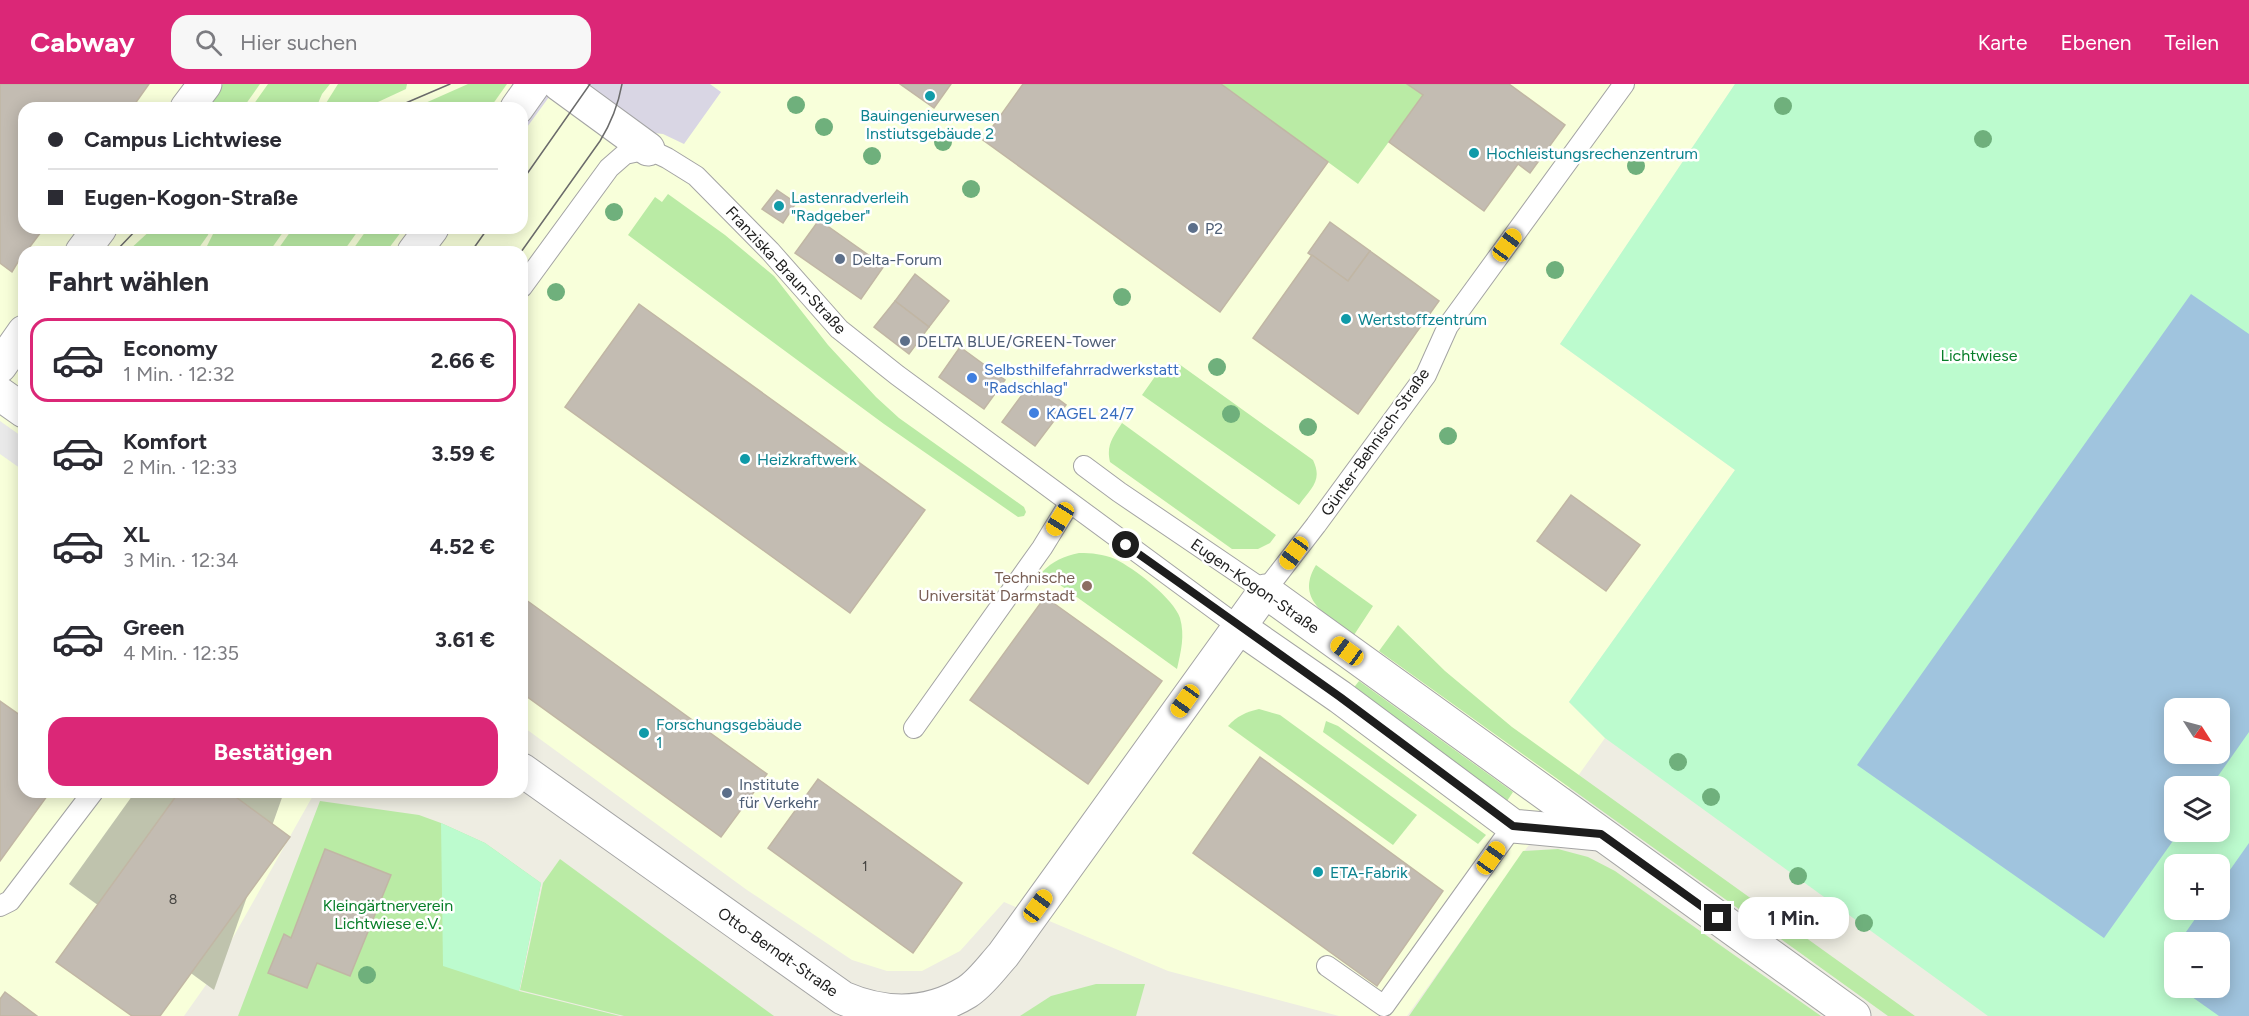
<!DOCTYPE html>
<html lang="de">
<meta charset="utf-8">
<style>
body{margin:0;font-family:Figtree,sans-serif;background:#f7f7f7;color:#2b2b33;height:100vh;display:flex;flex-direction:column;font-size:22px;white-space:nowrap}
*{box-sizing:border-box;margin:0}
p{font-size:20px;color:#7c7c81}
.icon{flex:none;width:33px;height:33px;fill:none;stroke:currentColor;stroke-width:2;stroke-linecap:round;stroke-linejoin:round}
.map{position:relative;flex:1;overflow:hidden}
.sheet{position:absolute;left:18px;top:162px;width:510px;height:552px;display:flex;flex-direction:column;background:#fff;border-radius:18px;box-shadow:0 3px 15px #0003}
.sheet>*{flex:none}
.guide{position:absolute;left:18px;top:18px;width:510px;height:132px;border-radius:18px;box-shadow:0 3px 15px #0003;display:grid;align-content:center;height:132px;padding:0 30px;background:#fff}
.needle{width:39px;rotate:126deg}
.controls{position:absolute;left:2164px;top:614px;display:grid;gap:12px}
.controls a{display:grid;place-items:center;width:66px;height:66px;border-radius:12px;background:#fff;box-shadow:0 3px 15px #0003;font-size:30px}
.end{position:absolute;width:27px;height:27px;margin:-14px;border:8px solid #1d1d1d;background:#fff;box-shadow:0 0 0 3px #fff}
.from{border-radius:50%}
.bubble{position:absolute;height:42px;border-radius:18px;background:#fff;box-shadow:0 3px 15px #0003;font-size:20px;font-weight:700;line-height:42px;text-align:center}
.car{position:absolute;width:18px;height:36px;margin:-18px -9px;border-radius:8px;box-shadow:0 0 4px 2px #0007;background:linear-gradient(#f5c518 24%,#345 0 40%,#f5c518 0 76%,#345 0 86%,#f5c518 0)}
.guide b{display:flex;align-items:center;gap:21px;height:57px;font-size:22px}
.guide b+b{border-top:2px solid #e1e1e2}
.guide i{width:15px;height:15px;background:#2b2b33}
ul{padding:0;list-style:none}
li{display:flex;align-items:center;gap:18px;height:84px;margin:0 12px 9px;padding:0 18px;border:3px solid transparent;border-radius:18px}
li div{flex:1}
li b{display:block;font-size:22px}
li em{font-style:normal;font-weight:700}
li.on{border-color:#db2777}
li>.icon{width:54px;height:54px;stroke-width:1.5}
h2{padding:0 30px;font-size:27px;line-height:72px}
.action{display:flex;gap:12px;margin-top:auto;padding:12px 30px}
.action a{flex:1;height:69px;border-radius:18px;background:#db2777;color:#fff;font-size:24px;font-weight:700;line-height:69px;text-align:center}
header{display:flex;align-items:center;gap:36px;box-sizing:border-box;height:84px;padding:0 30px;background:#db2777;color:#fff}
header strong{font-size:28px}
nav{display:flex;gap:33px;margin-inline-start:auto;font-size:21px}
.search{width:420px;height:54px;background:#f7f7f7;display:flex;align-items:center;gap:15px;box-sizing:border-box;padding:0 21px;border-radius:18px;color:#7c7c81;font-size:22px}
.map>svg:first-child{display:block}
.education{fill:#f8ffda;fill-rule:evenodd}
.construction{fill:#bfc3ad}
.grass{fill:#baeba5}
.park{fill:#bcfbce;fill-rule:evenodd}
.parking{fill:#e9e9e9}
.plaza{fill:#d9d6e4}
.water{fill:#a0c4de;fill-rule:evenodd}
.building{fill:#c3bcb2;stroke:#c1b6a4;stroke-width:1.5}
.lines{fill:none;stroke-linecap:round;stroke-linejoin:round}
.lane-casing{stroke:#a4a4a4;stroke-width:22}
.street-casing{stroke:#a4a4a4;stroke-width:35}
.lane{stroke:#fff;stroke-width:20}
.street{stroke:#fff;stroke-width:33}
.tram{stroke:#6b6b6b;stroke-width:1.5}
.tree{fill:#6fb07c}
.route{stroke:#1d1d1d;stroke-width:8}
.culture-dot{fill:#0f9aa8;stroke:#fff;stroke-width:2}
.service-dot{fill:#5c6f8a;stroke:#fff;stroke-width:2}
.shop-dot{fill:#3f7fe0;stroke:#fff;stroke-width:2}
.education-dot{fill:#8d6e63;stroke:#fff;stroke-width:2}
.labels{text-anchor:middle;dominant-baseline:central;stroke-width:5;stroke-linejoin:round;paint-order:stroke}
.number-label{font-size:14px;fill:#464542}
.culture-label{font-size:16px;fill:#0d838f;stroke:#fff;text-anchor:start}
.service-label{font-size:16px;fill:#4e5e75;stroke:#fff;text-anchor:start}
.street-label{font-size:16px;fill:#1d1d1d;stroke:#fff}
.park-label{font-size:16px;fill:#077e29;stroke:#fff}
.shop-label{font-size:16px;fill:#366cbe;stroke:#fff;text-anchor:start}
.education-label{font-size:16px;fill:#785e54;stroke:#fff;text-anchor:end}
</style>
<header>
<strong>Cabway</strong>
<div class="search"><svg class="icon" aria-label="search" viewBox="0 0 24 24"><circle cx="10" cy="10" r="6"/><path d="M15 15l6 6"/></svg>Hier suchen</div>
<nav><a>Karte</a><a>Ebenen</a><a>Teilen</a></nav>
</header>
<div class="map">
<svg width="2249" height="932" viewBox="0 0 2249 932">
<rect width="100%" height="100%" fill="#eeede2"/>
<path class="education" d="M0,0H1735L1560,260L1735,386L1569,618L1605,654L1407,932H1339L1168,887L1004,818L960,867L922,887H887L852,876L747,806L522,642V168H24V708H315L208,898L184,932H0ZM24,24H522V144H24Z"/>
<path class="construction" d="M135,708H284L214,906L69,800Z"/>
<g class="grass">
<path d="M223,0H260L243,24H206Z"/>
<path d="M268,0H330L322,10L316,24H251Z"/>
<path d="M338,0H407L406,5L365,24H323Z"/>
<path d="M468,0H507L490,24H414Z"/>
<path d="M1221,0H1407L1423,11L1358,100Z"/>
<path d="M668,110L725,151L774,192L828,261L876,313L899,334L1024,423L1026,428L1024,432L1018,433L884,340L628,151L655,113L662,118Z"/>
<path d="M153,144H210L208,151L196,168H127Z"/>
<path d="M216,144H286L269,168H204Z"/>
<path d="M293,144H360L343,168H276Z"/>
<path d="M368,144H404L386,168H351Z"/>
<path d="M1168,280H1179L1313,376C1323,397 1311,404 1299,421L1142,311L1161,284Z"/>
<path d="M1122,339L1276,451L1270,459L1258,465H1232L1110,378C1106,361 1113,353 1122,339Z"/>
<path d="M1079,469C1092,469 1103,470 1115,475C1134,484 1174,515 1180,534C1185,552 1181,567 1177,585L1042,488C1053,477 1064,472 1079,469Z"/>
<path d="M1316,481L1373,522L1354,551C1329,532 1294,517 1316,481Z"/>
<path d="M1398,541L1445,587L1512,643L1915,932H1888L1379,567Z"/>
<path d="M1359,597L1513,708L1507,717L1352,606Z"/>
<path d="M1259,625L1280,631L1417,731L1393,761L1228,642C1237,632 1246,628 1259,625Z"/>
<path d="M1326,637L1338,642L1486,751L1478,760L1323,648Z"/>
<path d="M320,717L419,731L441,739L485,759L541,799L519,907L620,932H238Z"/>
<path d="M1558,765L1588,773L1615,787L1821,932H1409L1523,767Z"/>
<path d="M560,775L774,932H624L520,906L543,799Z"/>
<path d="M1096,900H1145L1136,932H1020L1051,912Z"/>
</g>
<g class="park">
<path d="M1735,0H2249V932H1988L1605,654L1569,618L1735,386L1560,260ZM2175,624H2220V669H2175ZM2175,702H2220V747H2175ZM2175,780H2220V825H2175ZM2175,858H2220V903H2175Z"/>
<path d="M441,739L485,759L541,799L519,907L443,882Z"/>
</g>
<path class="parking" d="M0,337L24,354V387L0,370Z"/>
<path class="plaza" d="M515,0H710L721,8L684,60L663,50L654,49L619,64L549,13L522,50V24H498Z"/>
<g class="water">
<path d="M2191,210L2249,250V648L2211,702H2175V747H2180L2104,854L1857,681ZM2175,624H2220V669H2175Z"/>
<path d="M2249,759V932H2219L2178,903H2220V858H2179L2202,825H2220V800Z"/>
</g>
<g class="building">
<path d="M0,0H149L132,24H24V144H44L26,168H24L12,188L0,179Z"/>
<path d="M900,0H951L934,24Z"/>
<path d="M1023,0H1221L1328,78L1220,228L983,56Z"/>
<path d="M1407,0H1509L1565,41L1530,89L1518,80L1484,127L1389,58L1423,11Z"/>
<path d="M777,106L796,119L783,139L762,125Z"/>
<path d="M819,136L884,182L861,215L795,169Z"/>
<path d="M1330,138L1370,167L1348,197L1308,169Z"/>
<path d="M1370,167L1439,217L1358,330L1253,254L1312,171L1348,197Z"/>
<path d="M915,190L949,217L929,243L895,217Z"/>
<path d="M895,217L929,243L909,270L874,243Z"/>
<path d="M639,220L925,426L850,529L565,323Z"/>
<path d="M960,263L1005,296L984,325L939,293Z"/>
<path d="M1033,296L1066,321L1035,362L1002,338Z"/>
<path d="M1571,411L1640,461L1606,507L1537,457Z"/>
<path d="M522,513L767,690L721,753L522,609Z"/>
<path d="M1045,513L1162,597L1088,700L970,616Z"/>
<path d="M0,617L24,634V708H50L0,777Z"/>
<path d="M1260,673L1443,807L1377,902L1193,769Z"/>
<path d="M818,695L962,799L913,869L768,764Z"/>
<path d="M179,708H229L290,753L160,932H132L56,878Z"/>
<path d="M325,765L391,791L350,892L317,879L307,904L268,889L284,850L291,854Z"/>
<path d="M5,908L37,932H0V915Z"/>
</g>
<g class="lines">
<defs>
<g id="lane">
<path d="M522,203L609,84L625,70L648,65L667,74L696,92L770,167L839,245L897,291L1239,543"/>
<path d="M1084,382L1119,408L1265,507L1316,441L1426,291L1448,242L1624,0"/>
<path d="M914,644L1042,464L1069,420"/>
<path d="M0,822L10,817L93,708"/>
<path d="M1327,882L1384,922L1513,742"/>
</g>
<g id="street">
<path d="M559,0L648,65"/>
<path d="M187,24L205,0"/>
<path d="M517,24L534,0"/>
<path d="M82,168L100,144"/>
<path d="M414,168L432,144"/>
<path d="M0,282L24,248"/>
<path d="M0,310L24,327"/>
<path d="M1239,543L1340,613L1513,742L1599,750"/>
<path d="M522,686L843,914C885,932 928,932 967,908C981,899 992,883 1003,871L1265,507L1854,932"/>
</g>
</defs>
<use href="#lane" class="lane-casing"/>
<use href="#street" class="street-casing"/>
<use href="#lane" class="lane"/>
<use href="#street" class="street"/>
<g class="tram">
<path d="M394,24L450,0"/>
<path d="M522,97L590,0"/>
<path d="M115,168L138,144"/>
<path d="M471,168L488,144"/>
<path d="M521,168L600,57C611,39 618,22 622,0"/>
</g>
</g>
<g class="tree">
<circle cx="796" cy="21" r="9"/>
<circle cx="1783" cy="22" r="9"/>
<circle cx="824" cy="43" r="9"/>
<circle cx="1983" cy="55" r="9"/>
<circle cx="943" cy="58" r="9"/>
<circle cx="872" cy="72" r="9"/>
<circle cx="1636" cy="82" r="9"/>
<circle cx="971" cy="105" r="9"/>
<circle cx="614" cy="128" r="9"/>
<circle cx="1555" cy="186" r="9"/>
<circle cx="556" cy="208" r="9"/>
<circle cx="1122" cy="213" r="9"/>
<circle cx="1217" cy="283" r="9"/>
<circle cx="1231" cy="330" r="9"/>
<circle cx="1308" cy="343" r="9"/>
<circle cx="1448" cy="352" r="9"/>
<circle cx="1678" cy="678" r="9"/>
<circle cx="1711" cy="713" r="9"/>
<circle cx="1798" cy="792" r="9"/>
<circle cx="1864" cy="839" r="9"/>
<circle cx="367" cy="891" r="9"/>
</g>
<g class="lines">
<path class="route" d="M1126,461L1340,613L1513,742L1601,750L1718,834"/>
</g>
<g class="culture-dot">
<circle cx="930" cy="12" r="6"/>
<circle cx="1474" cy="69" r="6"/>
<circle cx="779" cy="122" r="6"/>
<circle cx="1346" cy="235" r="6"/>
<circle cx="745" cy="375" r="6"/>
<circle cx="644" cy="649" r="6"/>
<circle cx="1318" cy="788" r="6"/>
</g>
<g class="service-dot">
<circle cx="1193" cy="144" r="6"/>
<circle cx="840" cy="175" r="6"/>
<circle cx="905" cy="257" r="6"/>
<circle cx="727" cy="709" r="6"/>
</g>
<g class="shop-dot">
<circle cx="972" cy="294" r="6"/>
<circle cx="1034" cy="329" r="6"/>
</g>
<circle class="education-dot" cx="1087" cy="502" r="6"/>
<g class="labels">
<g class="number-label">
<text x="865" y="782">1</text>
<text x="173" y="815">8</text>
</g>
<g class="culture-label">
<text x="930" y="31" text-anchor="middle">Bauingenieurwesen<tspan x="930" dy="18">Instiutsgebäude 2</tspan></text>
<text x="1486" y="69">Hochleistungsrechenzentrum</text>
<text x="791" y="113">Lastenradverleih<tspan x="791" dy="18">"Radgeber"</tspan></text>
<text x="1358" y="235">Wertstoffzentrum</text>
<text x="757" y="375">Heizkraftwerk</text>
<text x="656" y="640">Forschungsgebäude<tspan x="656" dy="18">1</tspan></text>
<text x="1330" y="788">ETA-Fabrik</text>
</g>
<g class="service-label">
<text x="1205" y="144">P2</text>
<text x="852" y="175">Delta-Forum</text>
<text x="917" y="257">DELTA BLUE/GREEN-Tower</text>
<text x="739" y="700">Institute<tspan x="739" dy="18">für Verkehr</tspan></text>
</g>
<g class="street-label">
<text transform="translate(786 186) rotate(47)">Franziska-Braun-Straße</text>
<text transform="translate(1375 358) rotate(-55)">Günter-Behnisch-Straße</text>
<text transform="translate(1255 502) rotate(35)">Eugen-Kogon-Straße</text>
<text transform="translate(778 868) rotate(35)">Otto-Berndt-Straße</text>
</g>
<g class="park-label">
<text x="1979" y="271">Lichtwiese</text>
<text x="388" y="821">Kleingärtnerverein<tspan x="388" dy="18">Lichtwiese e.V.</tspan></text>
</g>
<g class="shop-label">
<text x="984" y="285">Selbsthilfefahrradwerkstatt<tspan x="984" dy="18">"Radschlag"</tspan></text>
<text x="1046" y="329">KAGEL 24/7</text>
</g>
<g class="education-label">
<text x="1075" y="493">Technische<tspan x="1075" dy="18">Universität Darmstadt</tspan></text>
</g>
</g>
</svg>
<div class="controls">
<a><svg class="needle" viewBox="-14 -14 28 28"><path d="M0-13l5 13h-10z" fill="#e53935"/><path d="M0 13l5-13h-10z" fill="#7c7c81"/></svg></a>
<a><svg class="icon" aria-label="layers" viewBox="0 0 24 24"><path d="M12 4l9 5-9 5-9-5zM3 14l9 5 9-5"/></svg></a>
<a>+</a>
<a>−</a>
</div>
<i class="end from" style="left:1126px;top:461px"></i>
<i class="end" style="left:1718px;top:834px"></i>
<div class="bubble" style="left:1738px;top:813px;width:111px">1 Min.</div>
<i class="car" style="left:1507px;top:161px;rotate:36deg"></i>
<i class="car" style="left:1060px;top:435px;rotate:212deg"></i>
<i class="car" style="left:1294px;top:469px;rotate:216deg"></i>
<i class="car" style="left:1347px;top:567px;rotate:306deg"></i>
<i class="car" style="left:1185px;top:617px;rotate:215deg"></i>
<i class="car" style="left:1491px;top:774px;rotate:35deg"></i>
<i class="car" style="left:1038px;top:822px;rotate:36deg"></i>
<div class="guide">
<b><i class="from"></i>Campus Lichtwiese</b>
<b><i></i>Eugen-Kogon-Straße</b>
</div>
<section class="sheet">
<h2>Fahrt wählen</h2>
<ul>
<li class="on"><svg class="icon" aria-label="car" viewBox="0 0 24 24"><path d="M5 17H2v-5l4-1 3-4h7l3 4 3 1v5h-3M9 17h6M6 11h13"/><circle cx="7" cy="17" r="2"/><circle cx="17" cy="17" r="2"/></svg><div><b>Economy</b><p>1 Min. · 12:32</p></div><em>2.66 €</em></li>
<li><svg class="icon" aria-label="car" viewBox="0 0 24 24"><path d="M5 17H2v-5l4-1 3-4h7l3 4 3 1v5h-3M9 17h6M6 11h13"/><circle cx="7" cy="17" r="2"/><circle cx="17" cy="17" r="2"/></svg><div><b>Komfort</b><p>2 Min. · 12:33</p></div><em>3.59 €</em></li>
<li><svg class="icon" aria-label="car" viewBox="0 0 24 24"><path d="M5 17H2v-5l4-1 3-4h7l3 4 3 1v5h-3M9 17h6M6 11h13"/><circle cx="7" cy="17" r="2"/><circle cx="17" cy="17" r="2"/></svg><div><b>XL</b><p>3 Min. · 12:34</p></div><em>4.52 €</em></li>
<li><svg class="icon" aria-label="car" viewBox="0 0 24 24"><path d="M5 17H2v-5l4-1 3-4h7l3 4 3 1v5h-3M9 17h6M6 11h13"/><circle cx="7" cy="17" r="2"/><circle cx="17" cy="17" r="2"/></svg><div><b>Green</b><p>4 Min. · 12:35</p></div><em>3.61 €</em></li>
</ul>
<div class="action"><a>Bestätigen</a></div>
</section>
</div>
